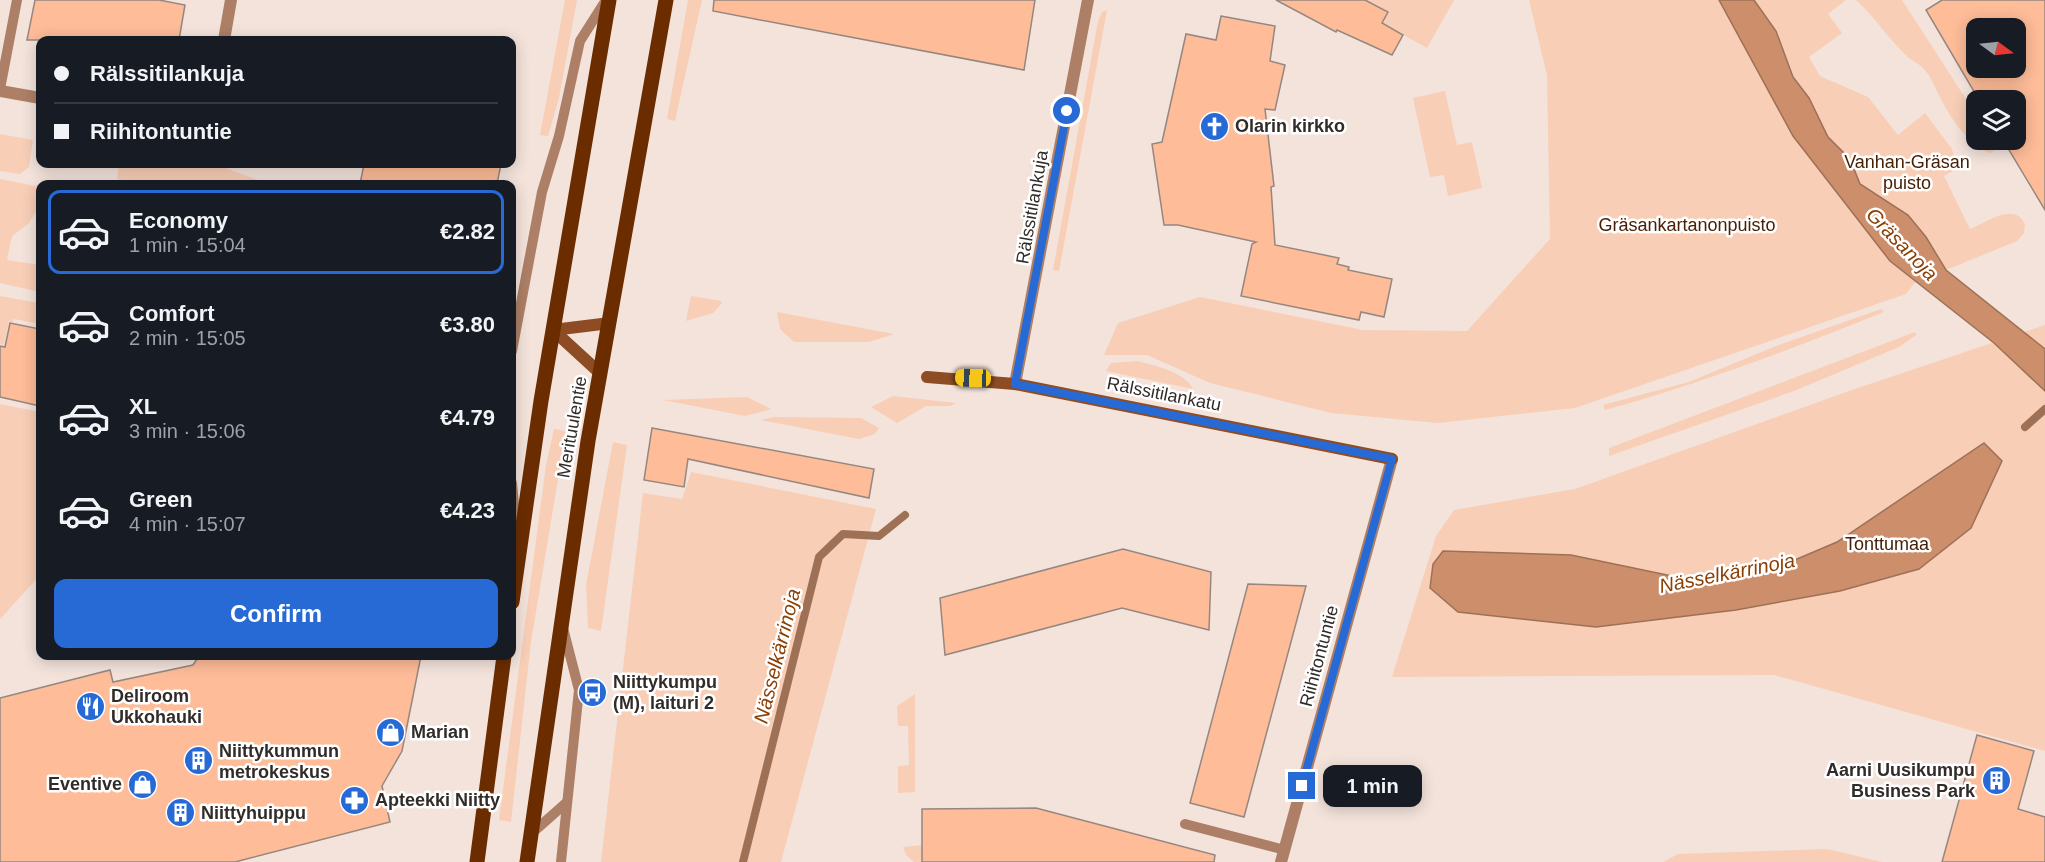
<!DOCTYPE html>
<meta charset="utf-8">
<style>
body{margin:0;font-family:Arial,sans-serif;background:#20242c;color:#f1f3f6;height:100vh;display:flex;flex-direction:column;font-size:22px;white-space:nowrap}
*{box-sizing:border-box;margin:0}
p{font-size:20px;color:#9ea1a6}
.icon{flex:none;width:33px;height:33px;fill:none;stroke:currentColor;stroke-width:2;stroke-linecap:round;stroke-linejoin:round}
.map{position:relative;flex:1;overflow:hidden}
.drawer{position:absolute;left:36px;top:180px;width:480px;height:480px;display:flex;flex-direction:column;background:#171b24;border-radius:12px;box-shadow:0 3px 15px #0003}
.drawer>*{flex:none}
.top-card{position:absolute;left:36px;top:36px;width:480px;height:132px;border-radius:12px;box-shadow:0 3px 15px #0003;display:grid;align-content:center;height:132px;padding:0 18px;background:#171b24}
.needle{width:39px;rotate:105deg}
.tools{position:absolute;left:1966px;top:18px;display:grid;gap:12px}
.tools a{display:grid;place-items:center;width:60px;height:60px;border-radius:12px;background:#171b24;box-shadow:0 3px 15px #0003;font-size:30px}
.end{position:absolute;width:27px;height:27px;margin:-14px;border:8px solid #276ad6;background:#fff;box-shadow:0 0 0 3px #fff}
.from{border-radius:50%}
.bubble{position:absolute;height:42px;border-radius:12px;background:#171b24;box-shadow:0 3px 15px #0003;font-size:20px;font-weight:700;line-height:42px;text-align:center}
.car{position:absolute;width:18px;height:36px;margin:-18px -9px;border-radius:8px;box-shadow:0 0 4px 2px #0007;background:linear-gradient(#f5c518 24%,#345 0 40%,#f5c518 0 76%,#345 0 86%,#f5c518 0)}
.top-card b{display:flex;align-items:center;gap:21px;height:57px;font-size:22px}
.top-card b+b{border-top:2px solid #363941}
.top-card i{width:15px;height:15px;background:#f1f3f6}
ul{padding:10px 0 0;list-style:none}
li{display:flex;align-items:center;gap:18px;height:84px;margin:0 12px 9px;padding:0 6px;border:3px solid transparent;border-radius:12px}
li div{flex:1}
li b{display:block;font-size:22px}
li em{font-style:normal;font-weight:700}
li.current{border-color:#276ad6}
li>.icon{width:54px;height:54px;stroke-width:1.5}
.button{display:flex;gap:12px;margin-top:auto;padding:12px 18px}
.button a{flex:1;height:69px;border-radius:12px;background:#276ad6;color:#fff;font-size:24px;font-weight:700;line-height:69px;text-align:center}
.map>svg:first-child{display:block}
.green{fill:#f8ceb7}
.water{fill:#cc8e6b;stroke:#9e7157;stroke-width:1.5}
.lines{fill:none;stroke-linecap:round;stroke-linejoin:round}
.stream{stroke:#9e7157;stroke-width:8}
.building{fill:#febc98;stroke:#958780;stroke-width:1.5;fill-rule:evenodd}
.lane{stroke:#ad7f66;stroke-width:10}
.street{stroke:#ad7f66;stroke-width:12}
.secondary{stroke:#8d4c24;stroke-width:12}
.primary{stroke:#6b2d00;stroke-width:15}
.route{stroke:#276ad6;stroke-width:8}
.labels{text-anchor:middle;dominant-baseline:central;stroke-width:5;stroke-linejoin:round;paint-order:stroke}
.poi-label{font-size:18px;font-weight:bold;fill:#322c29;stroke:#fff;text-anchor:start}
.park-label{font-size:18px;fill:#482005;stroke:#fff}
.street-label{font-size:18px;fill:#322c29;stroke:#fff}
.water-label{font-size:20px;font-style:italic;fill:#8b3f03;stroke:#fff}
</style>
<div class="map">
<svg width="2045" height="862" viewBox="0 0 2045 862">
<rect width="100%" height="100%" fill="#f3e3db"/>
<g class="green">
<path d="M565,0H577L559,98L548,136L540,135Z"/>
<path d="M688,0H702L675,121L667,119Z"/>
<path d="M1365,0H1454L1427,48L1382,23L1387,12Z"/>
<path d="M1529,0H1719L1793,136L1890,261L1916,281L1906,294L1575,408L1438,423L1331,413L1210,383L1147,355H1104L1118,323L1200,297L1363,330L1467,331L1550,239L1547,75Z"/>
<path d="M1754,0H1846L1828,14L1842,33L1809,57L1820,76L1868,97L1898,135L1925,113L1952,149L1958,168L1944,176L1970,229C1986,223 2014,201 2025,224L2024,233L2017,241L1946,270L1926,237L1908,215L1860,184L1850,159L1828,137L1809,98L1793,77L1776,31Z"/>
<path d="M1856,0H1902L1977,116V140H1992L1996,148L1991,153C1973,150 1950,118 1942,101C1935,89 1932,76 1921,66C1917,63 1913,61 1909,58C1890,41 1876,18 1856,0Z"/>
<path d="M1107,10L1059,271L1053,270L1098,21L1102,12Z"/>
<path d="M1445,91L1457,145L1472,142L1482,188L1448,196L1444,175L1430,177L1413,98Z"/>
<path d="M0,134L33,140L29,167L20,174L0,171Z"/>
<path d="M119,164H215L269,184H139L117,179Z"/>
<path d="M0,179L40,187V206L28,224L12,236L7,260L40,265V292L0,283Z"/>
<path d="M0,296L38,303L40,324L14,319L13,322L9,321L4,345L0,344Z"/>
<path d="M691,296L721,301L722,303L713,313L686,321Z"/>
<path d="M1881,309L1884,312C1792,349 1700,384 1605,410L1603,405L1689,382L1776,346Z"/>
<path d="M777,312L894,334L869,342H794L780,329Z"/>
<path d="M2045,325V751L1774,675L1392,677L1436,536L1454,510L1575,489L1849,391Z"/>
<path d="M1915,332L1916,335L1899,347L1794,391L1609,456V448Z"/>
<path d="M1137,361C1154,365 1185,372 1193,389L1106,371L1111,363Z"/>
<path d="M893,396L956,403L950,406H926L897,423L871,407Z"/>
<path d="M747,397L771,409L745,416L663,400Z"/>
<path d="M0,404L40,412V575L0,619Z"/>
<path d="M775,417L861,418L879,428L875,434L859,439L761,420Z"/>
<path d="M554,429L566,431L531,642L511,822L499,820L546,465Z"/>
<path d="M613,442L627,445L601,631L588,628L586,585Z"/>
<path d="M691,472L876,509L781,862H601L643,493L682,499Z"/>
<path d="M915,694V792L898,793V766L909,765L908,726H898L897,706Z"/>
<path d="M923,845L922,862H914L906,855L903,847Z"/>
<path d="M1827,849L1882,862H1663L1678,854Z"/>
</g>
<g class="water">
<path d="M1719,0H1754L1776,31L1793,77L1809,98L1828,137L1850,159L1860,184L1908,215L1926,237L1946,270L2045,349V391L1994,343L1890,261L1793,136Z"/>
<path d="M1984,443L2002,461L1971,528L1919,569L1840,591L1736,610L1596,627L1458,612L1430,588L1433,564L1443,551L1571,555L1696,581L1776,568L1837,542Z"/>
</g>
<g class="lines">
<g class="stream">
<path d="M2025,427L2045,409"/>
<path d="M743,862L819,557L843,534L879,536L905,515"/>
</g>
</g>
<g class="building">
<path d="M35,0H159L185,5L179,40H27Z"/>
<path d="M714,0H1035L1024,70L713,11Z"/>
<path d="M1276,0H1365L1388,12L1382,23L1403,35L1392,55L1337,30L1336,32Z"/>
<path d="M1942,0H2045V210L2003,140H2016V100H1979L1926,10ZM1977,28H2016V68H1977Z"/>
<path d="M1221,16L1275,26L1270,61L1285,65L1275,110L1265,109L1274,186L1271,187L1275,245L1339,258L1337,264L1349,267L1348,270L1392,279L1384,317L1361,312L1359,320L1241,296L1252,244L1256,242L1178,225H1164L1152,144L1162,142L1186,34L1216,40Z"/>
<path d="M364,164H501L497,184H360Z"/>
<path d="M10,323L40,329V406L0,397V346L5,347Z"/>
<path d="M652,428L874,469L869,498L688,459L684,487L644,480Z"/>
<path d="M1123,549L1211,572L1209,630L1122,608L945,655L940,598Z"/>
<path d="M1248,584L1306,586L1244,817L1190,803Z"/>
<path d="M199,656H421L402,751L382,786L390,822L235,862H0V698L110,670L113,682L193,665Z"/>
<path d="M1977,735L2034,751L2018,809L2045,817V862H1942Z"/>
<path d="M1036,808L1215,855L1214,862H922V809Z"/>
</g>
<g class="lines">
<g class="lane">
<path d="M0,89L17,0"/>
<path d="M512,351L542,192L559,136L580,41L606,0"/>
<path d="M512,483L517,537"/>
<path d="M1185,824L1285,850"/>
<path d="M531,834L566,803"/>
<path d="M561,862L579,690L563,628"/>
</g>
<g class="street">
<path d="M224,40L231,0"/>
<path d="M0,91L40,98"/>
<path d="M1015,384L1088,0"/>
<path d="M1281,862L1392,459"/>
</g>
<g class="secondary">
<path d="M553,330L601,374"/>
<path d="M553,330L610,323"/>
<path d="M927,377L1015,384L1392,459"/>
</g>
<g class="primary">
<path d="M512,602L541,401L609,0"/>
<path d="M477,862L504,656"/>
<path d="M527,862L588,441L666,0"/>
</g>
</g>
<g class="lines">
<path class="route" d="M1067,111L1015,384L1392,459L1302,786"/>
</g>
<defs>
<symbol id="church-disc" viewBox="-11 -11 22 22"><circle r="9.5" fill="#276ad6" stroke="#fff"/><path d="M-1.2-6h2.4v3.5h3.3v2.4h-3.3V6h-2.4V-.1h-3.3v-2.4h3.3Z" fill="#fff"/></symbol>
<symbol id="bus-disc" viewBox="-11 -11 22 22"><circle r="9.5" fill="#276ad6" stroke="#fff"/><path d="M-5-6H5V4H4V6H2V4H-2V6H-4V4H-5ZM-3.5-4V0h7V-4ZM-3.5 1.2v1.5H-2V1.2ZM2 1.2v1.5H3.5V1.2Z" fill="#fff"/></symbol>
<symbol id="restaurant-disc" viewBox="-11 -11 22 22"><circle r="9.5" fill="#276ad6" stroke="#fff"/><path d="M-5-6h1v4h1v-4h1v4h1v-4h1v5L-1.5 .5V6h-2V.5L-5-1ZM5-6V6H3V1.5H1.5Q1.5-4 5-6Z" fill="#fff"/></symbol>
<symbol id="shop-disc" viewBox="-11 -11 22 22"><circle r="9.5" fill="#276ad6" stroke="#fff"/><path d="M-5-2.5h2.3a2.7 3.5 0 0 1 5.4 0H5L5.5 6h-11ZM-1.5-2.5h3a1.5 2.3 0 0 0-3 0Z" fill="#fff"/></symbol>
<symbol id="building-disc" viewBox="-11 -11 22 22"><circle r="9.5" fill="#276ad6" stroke="#fff"/><path d="M-4-6H4V6H1V3H-1V6H-4ZM-2.5-4.3h1.7v1.8h-1.7ZM.8-4.3h1.7v1.8H.8ZM-2.5-1h1.7V.8h-1.7ZM.8-1h1.7V.8H.8Z" fill="#fff"/></symbol>
<symbol id="pharmacy-disc" viewBox="-11 -11 22 22"><circle r="9.5" fill="#276ad6" stroke="#fff"/><path d="M-2-6h4v4h4v4h-4v4h-4v-4h-4v-4h4Z" fill="#fff"/></symbol>
</defs>
<g fill-rule="evenodd">
<use href="#church-disc" x="1198" y="110" width="33" height="33"/>
<use href="#bus-disc" x="576" y="676" width="33" height="33"/>
<use href="#restaurant-disc" x="74" y="690" width="33" height="33"/>
<use href="#shop-disc" x="374" y="716" width="33" height="33"/>
<use href="#building-disc" x="182" y="744" width="33" height="33"/>
<use href="#building-disc" x="1980" y="764" width="33" height="33"/>
<use href="#shop-disc" x="126" y="768" width="33" height="33"/>
<use href="#pharmacy-disc" x="338" y="784" width="33" height="33"/>
<use href="#building-disc" x="164" y="796" width="33" height="33"/>
</g>
<g class="labels">
<g class="poi-label">
<text x="1235" y="126">Olarin kirkko</text>
<text x="613" y="682">Niittykumpu<tspan x="613" dy="21">(M), laituri 2</tspan></text>
<text x="111" y="696">Deliroom<tspan x="111" dy="21">Ukkohauki</tspan></text>
<text x="411" y="732">Marian</text>
<text x="219" y="751">Niittykummun<tspan x="219" dy="21">metrokeskus</tspan></text>
<text x="1975" y="770" text-anchor="end">Aarni Uusikumpu<tspan x="1975" dy="21">Business Park</tspan></text>
<text x="122" y="784" text-anchor="end">Eventive</text>
<text x="375" y="800">Apteekki Niitty</text>
<text x="201" y="813">Niittyhuippu</text>
</g>
<g class="park-label">
<text x="1907" y="162">Vanhan-Gräsan<tspan x="1907" dy="21">puisto</tspan></text>
<text x="1687" y="225">Gräsankartanonpuisto</text>
<text x="1887" y="544">Tonttumaa</text>
</g>
<g class="street-label">
<text transform="translate(1032 207) rotate(-80)">Rälssitilankuja</text>
<text transform="translate(1164 394) rotate(11)">Rälssitilankatu</text>
<text transform="translate(572 427) rotate(-80)">Merituulentie</text>
<text transform="translate(1319 656) rotate(-75)">Riihitontuntie</text>
</g>
<g class="water-label">
<text transform="translate(1902 244) rotate(46)">Gräsanoja</text>
<text transform="translate(1727 573) rotate(-11)">Nässelkärrinoja</text>
<text transform="translate(777 656) rotate(-76)">Nässelkärrinoja</text>
</g>
</g>
</svg>
<div class="tools">
<a><svg class="needle" viewBox="-14 -14 28 28"><path d="M0-13l5 13h-10z" fill="#e53935"/><path d="M0 13l5-13h-10z" fill="#9ea1a6"/></svg></a>
<a><svg class="icon" aria-label="layers" viewBox="0 0 24 24"><path d="M12 4l9 5-9 5-9-5zM3 14l9 5 9-5"/></svg></a>
</div>
<i class="end from" style="left:1067px;top:111px"></i>
<i class="end" style="left:1302px;top:786px"></i>
<div class="bubble" style="left:1323px;top:765px;width:99px">1 min</div>
<i class="car" style="left:973px;top:378px;rotate:272deg"></i>
<div class="top-card">
<b><i class="from"></i>Rälssitilankuja</b>
<b><i></i>Riihitontuntie</b>
</div>
<section class="drawer">
<ul>
<li class="current"><svg class="icon" aria-label="car" viewBox="0 0 24 24"><path d="M5 17H2v-5l4-1 3-4h7l3 4 3 1v5h-3M9 17h6M6 11h13"/><circle cx="7" cy="17" r="2"/><circle cx="17" cy="17" r="2"/></svg><div><b>Economy</b><p>1 min · 15:04</p></div><em>€2.82</em></li>
<li><svg class="icon" aria-label="car" viewBox="0 0 24 24"><path d="M5 17H2v-5l4-1 3-4h7l3 4 3 1v5h-3M9 17h6M6 11h13"/><circle cx="7" cy="17" r="2"/><circle cx="17" cy="17" r="2"/></svg><div><b>Comfort</b><p>2 min · 15:05</p></div><em>€3.80</em></li>
<li><svg class="icon" aria-label="car" viewBox="0 0 24 24"><path d="M5 17H2v-5l4-1 3-4h7l3 4 3 1v5h-3M9 17h6M6 11h13"/><circle cx="7" cy="17" r="2"/><circle cx="17" cy="17" r="2"/></svg><div><b>XL</b><p>3 min · 15:06</p></div><em>€4.79</em></li>
<li><svg class="icon" aria-label="car" viewBox="0 0 24 24"><path d="M5 17H2v-5l4-1 3-4h7l3 4 3 1v5h-3M9 17h6M6 11h13"/><circle cx="7" cy="17" r="2"/><circle cx="17" cy="17" r="2"/></svg><div><b>Green</b><p>4 min · 15:07</p></div><em>€4.23</em></li>
</ul>
<div class="button"><a>Confirm</a></div>
</section>
</div>
